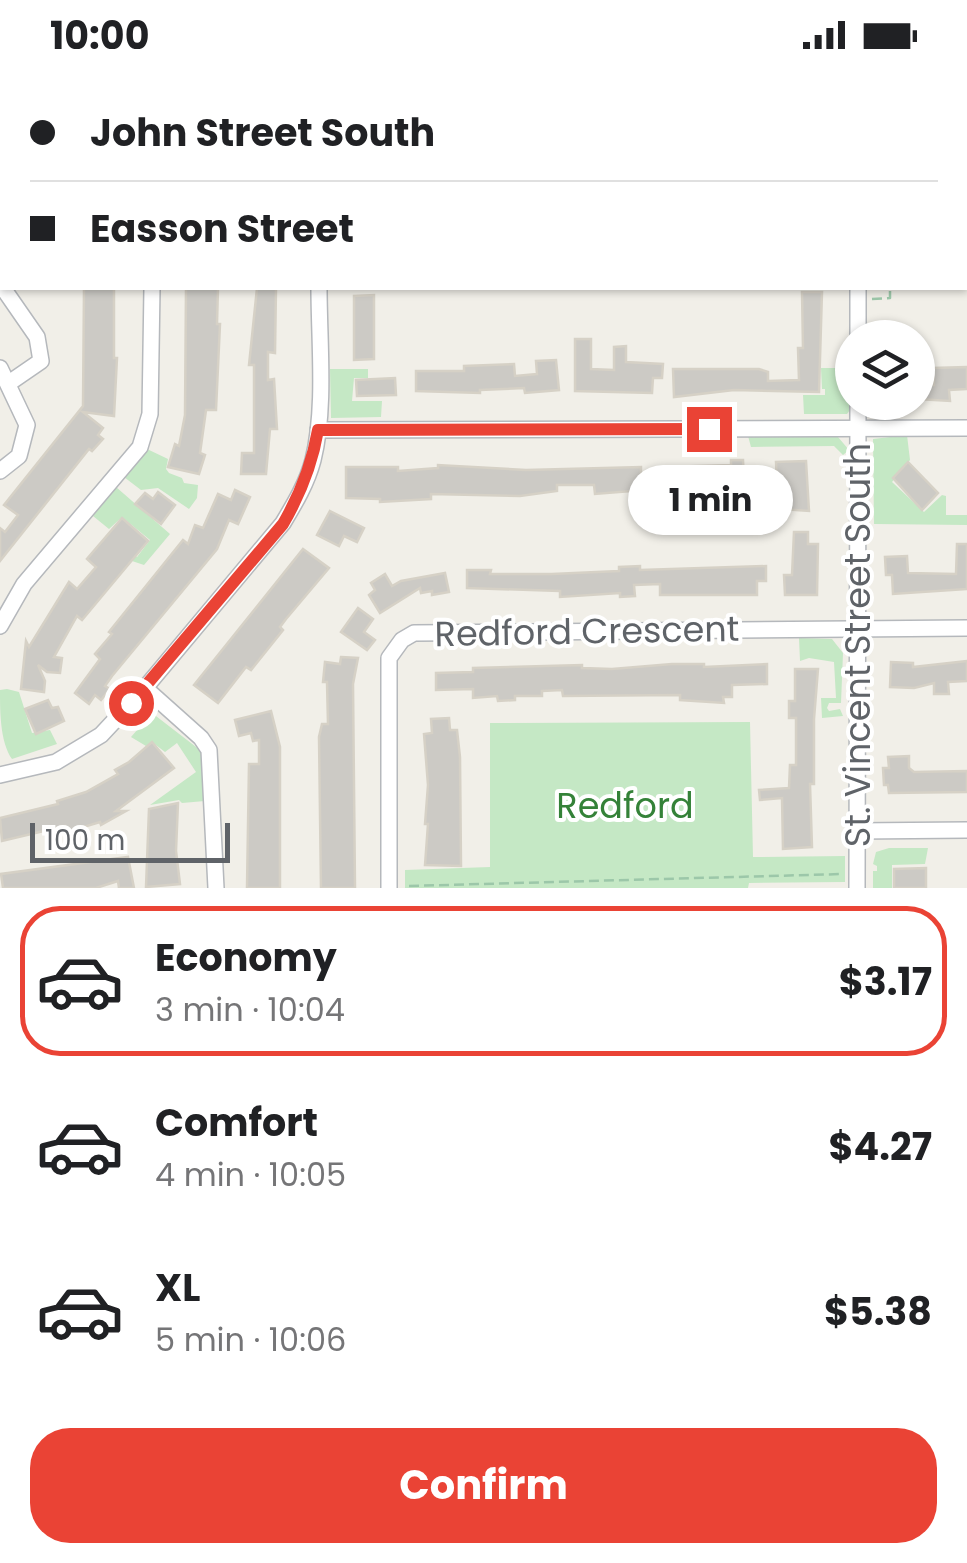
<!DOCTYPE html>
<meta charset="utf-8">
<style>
body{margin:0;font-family:Poppins,sans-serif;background:#f6f6f6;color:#202124;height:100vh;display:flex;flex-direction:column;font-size:38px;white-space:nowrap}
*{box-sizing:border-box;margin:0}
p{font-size:32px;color:#757577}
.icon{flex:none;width:55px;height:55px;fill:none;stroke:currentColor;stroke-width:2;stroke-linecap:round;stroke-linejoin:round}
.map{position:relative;height:818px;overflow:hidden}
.drawer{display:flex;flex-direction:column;background:#fff;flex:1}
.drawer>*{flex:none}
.hud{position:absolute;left:0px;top:0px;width:968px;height:220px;box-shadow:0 2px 8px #0004;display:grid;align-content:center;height:220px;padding:0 30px;background:#fff}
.buttons{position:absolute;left:835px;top:250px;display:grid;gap:20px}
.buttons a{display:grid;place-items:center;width:100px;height:100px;border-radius:50%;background:#fff;box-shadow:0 2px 8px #0004;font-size:50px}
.scale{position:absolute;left:30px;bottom:25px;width:200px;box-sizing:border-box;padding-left:10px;border:5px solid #5f6368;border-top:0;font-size:28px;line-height:35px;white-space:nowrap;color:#5f6368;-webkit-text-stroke:8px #fff;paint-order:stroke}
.end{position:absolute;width:45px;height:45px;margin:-22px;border:12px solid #ea4335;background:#fff;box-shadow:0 0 0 5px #fff}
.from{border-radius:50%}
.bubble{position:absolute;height:70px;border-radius:35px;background:#fff;box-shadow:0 2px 8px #0004;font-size:32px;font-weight:700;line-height:70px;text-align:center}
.hud b{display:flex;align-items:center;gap:35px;height:95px;font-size:38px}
.hud b+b{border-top:2px solid #e0e0e0}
.hud i{width:25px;height:25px;background:#202124}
ul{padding:18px 0 0;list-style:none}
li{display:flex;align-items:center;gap:30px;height:150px;margin:0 20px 15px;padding:0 10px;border:5px solid transparent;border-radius:40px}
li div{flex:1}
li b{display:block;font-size:38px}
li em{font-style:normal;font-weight:700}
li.selected{border-color:#ea4335}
li>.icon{width:90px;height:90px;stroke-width:1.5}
.button{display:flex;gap:20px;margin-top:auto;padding:20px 30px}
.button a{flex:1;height:115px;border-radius:40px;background:#ea4335;color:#fff;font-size:40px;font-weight:700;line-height:115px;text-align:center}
.status{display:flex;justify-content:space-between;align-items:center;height:70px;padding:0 50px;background:#fff;direction:ltr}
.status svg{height:28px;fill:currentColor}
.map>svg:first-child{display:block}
.green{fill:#c5e8c5}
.building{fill:#cccac5;stroke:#d6d1c6;stroke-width:2.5}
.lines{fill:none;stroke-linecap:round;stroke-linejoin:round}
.minor-casing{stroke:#b5b8bc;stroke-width:18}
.path{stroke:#9cc7a9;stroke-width:2.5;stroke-dasharray:10 5;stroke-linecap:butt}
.minor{stroke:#fff;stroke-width:15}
.route{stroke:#ea4335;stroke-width:12}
.labels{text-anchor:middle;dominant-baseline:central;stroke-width:8;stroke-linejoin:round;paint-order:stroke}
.street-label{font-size:35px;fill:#5f6368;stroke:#fff}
.park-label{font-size:35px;fill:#348238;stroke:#fff}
</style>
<div class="status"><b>10:00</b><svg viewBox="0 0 49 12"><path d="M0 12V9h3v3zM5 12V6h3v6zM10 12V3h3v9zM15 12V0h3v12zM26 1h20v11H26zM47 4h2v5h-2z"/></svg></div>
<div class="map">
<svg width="967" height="818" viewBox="0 0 967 818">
<rect width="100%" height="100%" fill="#f1efe8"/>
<g class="green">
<path d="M821,298H849L850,340L847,344H804L803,325H825V319H822Z"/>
<path d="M330,299H368V308H354L352,331H382L381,347L331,348Z"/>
<path d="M829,365L838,367L849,380L843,385L834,376L751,377L748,366Z"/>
<path d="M907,365L910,390L892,412L924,442L942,425L946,426V445H967V455L874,454L873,369Z"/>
<path d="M147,379L168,389L166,399L169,403L182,408L184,413L198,415L197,428L189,439L158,418L141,420L124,407Z"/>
<path d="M116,417L170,464L144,495L129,490L133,484L137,487L150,470L122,447L109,459L93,446Z"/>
<path d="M799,568L832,569L843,583L841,633H829L827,638L829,641L840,639L843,646L822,648L821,628H836L834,592L809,588L800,591Z"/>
<path d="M7,619L19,622L32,663L50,660L57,674L12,689C0,672 0,641 0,620Z"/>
<path d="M152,643L200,680L204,687L205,731L182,733L179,730L150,735L196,702L177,673L165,682L152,672L146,676L131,667Z"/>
<path d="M750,652L753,787L845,786V812L749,813L748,818H405V800L490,797V653Z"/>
<path d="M928,778L925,794L892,795V818H873V801H877V796L873,794L876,782L889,778Z"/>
</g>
<g class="building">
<path d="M84,218H114V288H117L114,346L83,342L103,358L98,365L103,369L92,381L89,379L0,491V458L5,462L18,445L4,435L83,336Z"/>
<path d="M186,218H218L217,254H220L216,340H206L200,383L205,385L199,404L168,397L175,374L179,376L185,345Z"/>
<path d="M257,218H276L275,283L268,282V310L274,309L277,359H270L266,404H241L242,383H254V295H249Z"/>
<path d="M802,222H822L819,322L734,320L674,327L673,299H759L768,302V311L799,310L798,278H803Z"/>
<path d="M374,225V289L354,290V226Z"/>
<path d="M575,269H591V299L614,300V277L626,276V292L663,294L662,308H653L652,323L575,321Z"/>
<path d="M556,290L559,320L525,323L524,318L480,320V323L416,321V301H464V296L514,294L515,306L537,304L536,291Z"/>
<path d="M967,297V319L949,320L950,331L918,329V315H934L933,298Z"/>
<path d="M395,308L396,325L357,326L356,310Z"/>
<path d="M731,390H743L744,412L713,413L714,420L658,424L657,419L595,424L594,415H557V421L520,426L431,424V429L380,432V429L346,428V397H398V401L438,398V395L526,400L641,397V405L665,404V397L731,395Z"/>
<path d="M806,391L809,441L782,439L784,415H777L776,392Z"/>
<path d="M908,392L938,423L922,440L893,408Z"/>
<path d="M235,420L250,427L238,454L229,450L217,479L112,606L105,616L110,619L101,630L95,625L89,634L75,623L100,589L95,584L112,564L109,562L183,470L188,474L195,455L203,458L218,424L231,430Z"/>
<path d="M158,422L175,435L161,454L135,434L145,423L153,429Z"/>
<path d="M330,441L364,458L357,472L344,466L339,476L317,465Z"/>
<path d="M122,448L148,471L82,550L77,546L54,587L62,588L60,603L47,602L38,595L45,611L44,622L21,619L26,571L29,577L69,512L77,519L96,497L87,489Z"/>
<path d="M794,462H808V474H818L817,525H785L784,505H792Z"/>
<path d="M957,474H967V519L893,524L892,505H886L885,487L907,486L908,503L956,504Z"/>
<path d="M303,479L329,498L286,549L280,557L283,560L251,600L246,597L218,633L194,615Z"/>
<path d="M640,496V500L766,496V511H757V525H660V514L634,515L635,526L620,527V523L560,527V521L467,518V500H491L490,504H552L619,501V497Z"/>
<path d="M445,503L449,522L432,525V521L421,523L420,518L380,543L369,525L375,520L371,513L385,504L392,516L401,511Z"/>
<path d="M358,538L373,549L364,562L375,570L367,580L341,562Z"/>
<path d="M341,587L358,588L353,614L355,818H321L319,667L322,654H328L327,612H323L325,592L340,594Z"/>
<path d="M967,591V611L948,612L949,624H934V613L914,618L890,617L891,592L913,593V597Z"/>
<path d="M672,594H704V597L767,594V614L732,615V627H723L724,633L680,630V625L563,626L562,620L542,621V626H515V630L498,631L497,626L473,628V619L436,620V603L473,602V598L582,595V598L612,599Z"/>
<path d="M795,599H818L814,649V714H810L812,777L783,779L782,728L760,730L759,720L789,718L790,695H796V648H789V631H795Z"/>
<path d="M48,630L52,638L58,637L64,651L36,664L25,639Z"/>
<path d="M271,641L280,677V818H247L249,694H259V670L253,671L251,663L239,666L235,650Z"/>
<path d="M449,648L450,660H457L460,687L461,796L425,795L428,754H425L428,715L424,664L432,663L431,649Z"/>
<path d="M152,672L174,698L116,741H126L101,755L100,752L67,762L65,756L2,771L0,748L58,734L57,731L86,722L118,704L115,700L129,692Z"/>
<path d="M909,686V698L914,702L967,701V722L889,723L888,715H884L883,698H889L888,687Z"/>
<path d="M178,733L176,781L180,814L146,817L149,739Z"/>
<path d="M128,787L134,818H119L118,811L96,818H3L1,804Z"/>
<path d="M926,798V818H894V799Z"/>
</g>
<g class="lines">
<defs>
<g id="minor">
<path d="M316,0V2"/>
<path d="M66,2V0"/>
<path d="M858,2V0"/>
<path d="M965,156H967"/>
<path d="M0,199L2,197"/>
<path d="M3,218L37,267L41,291L9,313"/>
<path d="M858,268V218"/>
<path d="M0,298L27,355L19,386L0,401"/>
<path d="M318,360L967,358"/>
<path d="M0,556L24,514L140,377L150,344L152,218"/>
<path d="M145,618L201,668L209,680L216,818"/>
<path d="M0,705L56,692L101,665L145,618L283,453C295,433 307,413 313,390C326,338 319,272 319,218"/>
<path d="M857,761L967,760"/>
<path d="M389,818V588L402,570L414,563L967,558"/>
<path d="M857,818L858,332"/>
</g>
</defs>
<use href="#minor" class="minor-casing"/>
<g class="path">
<path d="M872,229L890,228V218"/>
<path d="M409,816L843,804"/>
</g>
<use href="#minor" class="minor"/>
</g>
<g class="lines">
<path class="route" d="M131,633L283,454C301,423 312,395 318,360L709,359"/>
</g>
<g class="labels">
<g class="street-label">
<text transform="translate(587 561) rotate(-1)">Redford Crescent</text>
<text transform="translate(857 575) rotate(-90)">St. Vincent Street South</text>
</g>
<g class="park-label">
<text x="625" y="735">Redford</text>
</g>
</g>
</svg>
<div class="buttons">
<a><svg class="icon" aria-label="layers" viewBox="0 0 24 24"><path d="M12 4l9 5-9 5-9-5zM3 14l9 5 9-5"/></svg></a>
</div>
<div class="scale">100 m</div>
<i class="end from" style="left:131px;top:633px"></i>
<i class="end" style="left:709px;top:359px"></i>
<div class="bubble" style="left:628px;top:395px;width:165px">1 min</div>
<div class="hud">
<b><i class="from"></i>John Street South</b>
<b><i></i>Easson Street</b>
</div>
</div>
<section class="drawer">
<ul>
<li class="selected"><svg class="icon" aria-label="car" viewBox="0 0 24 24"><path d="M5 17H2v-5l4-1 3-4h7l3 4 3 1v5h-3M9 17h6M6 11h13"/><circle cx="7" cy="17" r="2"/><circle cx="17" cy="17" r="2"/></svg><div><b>Economy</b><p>3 min · 10:04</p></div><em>$3.17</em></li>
<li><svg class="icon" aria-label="car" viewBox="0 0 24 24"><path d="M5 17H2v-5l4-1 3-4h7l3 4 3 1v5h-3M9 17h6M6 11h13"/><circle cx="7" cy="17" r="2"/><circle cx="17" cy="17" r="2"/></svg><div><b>Comfort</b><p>4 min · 10:05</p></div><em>$4.27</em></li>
<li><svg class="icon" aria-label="car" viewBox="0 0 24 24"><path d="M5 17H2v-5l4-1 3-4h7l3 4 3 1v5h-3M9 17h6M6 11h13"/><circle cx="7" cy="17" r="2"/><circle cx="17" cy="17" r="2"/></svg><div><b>XL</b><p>5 min · 10:06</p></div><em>$5.38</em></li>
</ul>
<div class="button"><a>Confirm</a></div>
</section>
